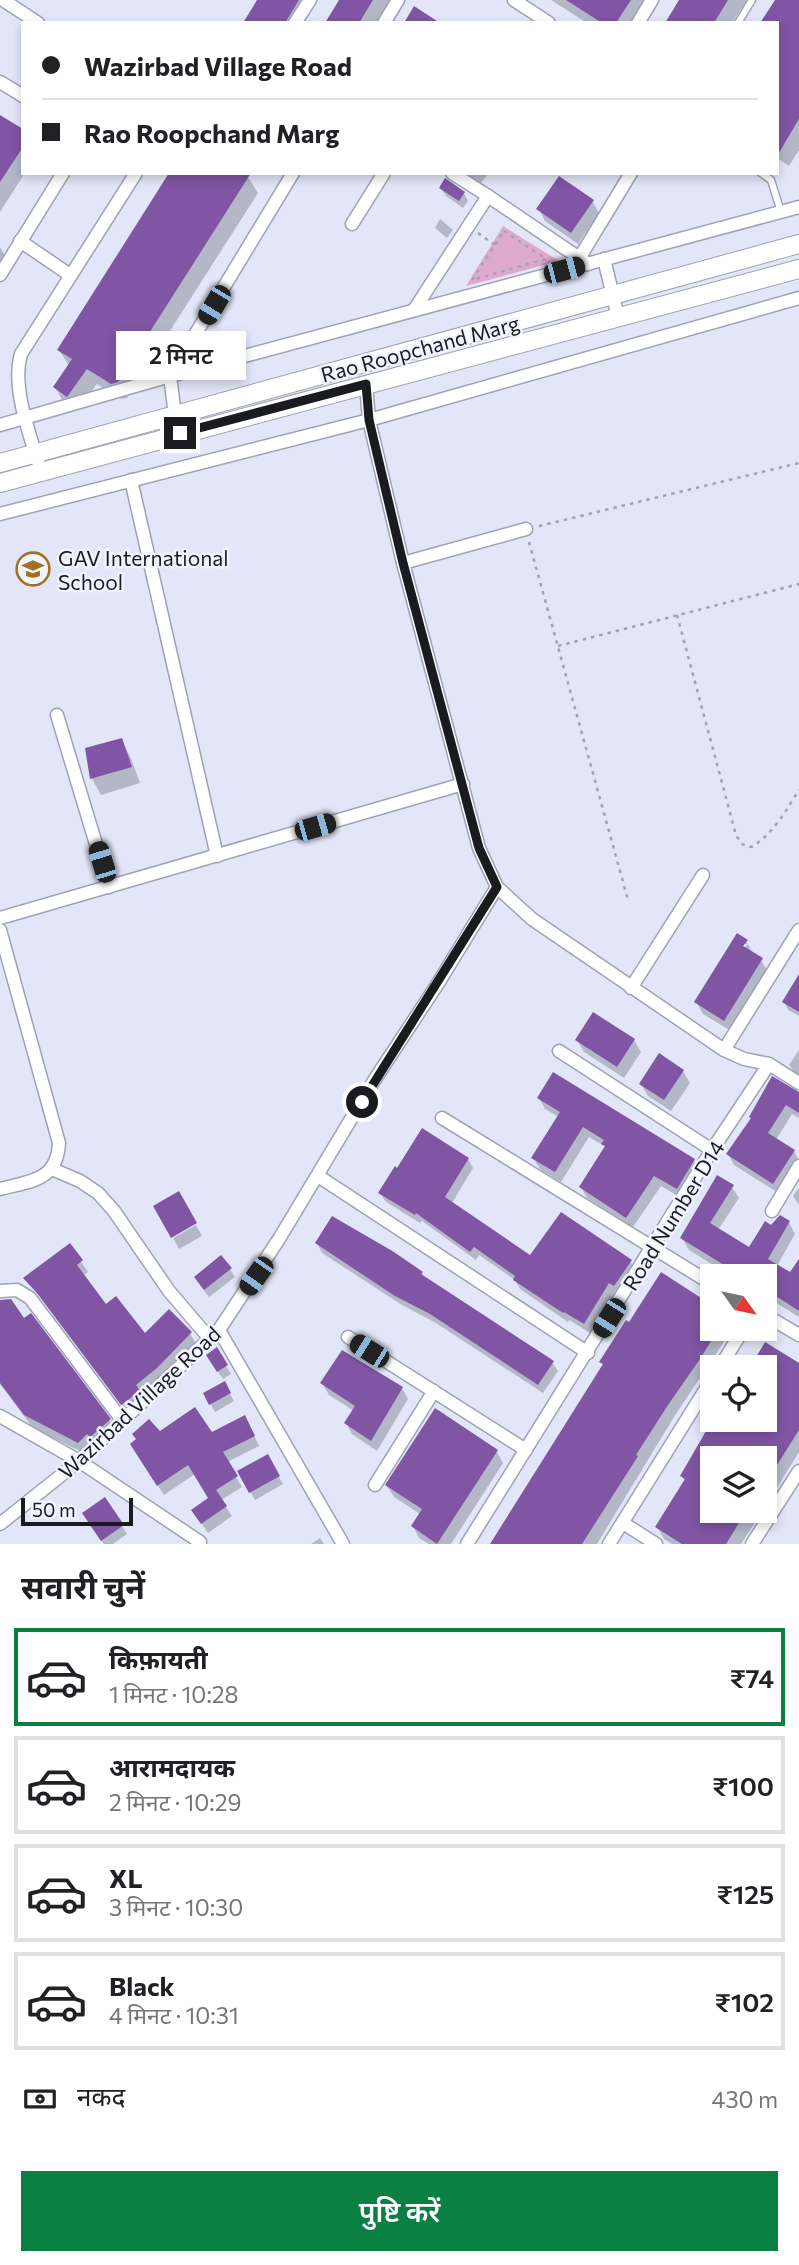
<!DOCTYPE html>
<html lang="hi">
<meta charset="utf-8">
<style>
body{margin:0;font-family:Commissioner,"Noto Sans Devanagari",sans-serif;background:#f2f2f2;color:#202124;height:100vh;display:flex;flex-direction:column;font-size:26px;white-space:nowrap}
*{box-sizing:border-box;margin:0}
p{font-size:23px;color:#757577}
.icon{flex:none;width:38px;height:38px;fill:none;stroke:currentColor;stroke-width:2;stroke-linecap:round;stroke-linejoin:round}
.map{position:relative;height:1544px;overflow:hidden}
.details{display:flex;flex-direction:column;background:#fff;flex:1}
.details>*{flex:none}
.hud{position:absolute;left:21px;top:21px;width:758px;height:154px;border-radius:0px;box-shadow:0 4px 10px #0003;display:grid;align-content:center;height:154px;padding:0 21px;background:#fff}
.needle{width:46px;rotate:123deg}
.fabs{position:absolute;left:700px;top:1264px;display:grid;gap:14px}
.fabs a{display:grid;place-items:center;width:77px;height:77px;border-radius:0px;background:#fff;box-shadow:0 4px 10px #0003;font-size:35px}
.scale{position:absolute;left:21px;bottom:18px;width:112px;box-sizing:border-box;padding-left:7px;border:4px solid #1a1b21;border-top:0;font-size:19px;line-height:24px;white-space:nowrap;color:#1a1b21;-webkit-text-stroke:5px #f1f4ff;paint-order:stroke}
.end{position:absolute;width:32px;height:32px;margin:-16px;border:9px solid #1a1b21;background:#fff;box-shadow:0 0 0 4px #fff}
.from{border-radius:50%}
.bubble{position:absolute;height:49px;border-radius:0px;background:#fff;box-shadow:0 4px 10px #0003;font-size:23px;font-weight:600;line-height:49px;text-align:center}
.car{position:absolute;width:21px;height:42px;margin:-21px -10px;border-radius:9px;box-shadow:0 0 5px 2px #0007;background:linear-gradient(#222 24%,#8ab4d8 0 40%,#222 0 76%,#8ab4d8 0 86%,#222 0)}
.hud b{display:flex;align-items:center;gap:24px;height:66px;font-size:26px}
.hud b+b{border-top:2px solid #e0e0e0}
.hud i{width:18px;height:18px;background:#202124}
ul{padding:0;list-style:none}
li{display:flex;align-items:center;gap:21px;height:98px;margin:0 14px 10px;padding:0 7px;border:4px solid #e0e0e0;border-radius:0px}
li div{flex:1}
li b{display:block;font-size:26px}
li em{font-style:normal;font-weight:600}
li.selected{border-color:#0b8043}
li>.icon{width:63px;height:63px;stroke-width:1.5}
h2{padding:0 21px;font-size:32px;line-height:84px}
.pay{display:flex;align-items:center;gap:18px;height:77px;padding:0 21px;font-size:26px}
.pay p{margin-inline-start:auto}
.action{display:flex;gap:14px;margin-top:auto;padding:14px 21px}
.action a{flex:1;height:80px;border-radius:0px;background:#0b8043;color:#fff;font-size:28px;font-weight:600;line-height:80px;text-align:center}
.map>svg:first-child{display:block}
.green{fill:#dea9cc}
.shadow{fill:#0003}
.building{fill:#8055a3}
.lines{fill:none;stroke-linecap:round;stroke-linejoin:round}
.service-casing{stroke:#9ea2b3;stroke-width:9}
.minor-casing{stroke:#9ea2b3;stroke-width:15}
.secondary-casing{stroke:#9ea2b3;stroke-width:20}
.path{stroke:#a0a3b1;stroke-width:2.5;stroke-dasharray:3.5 5;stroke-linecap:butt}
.service{stroke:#fff;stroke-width:6}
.minor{stroke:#fff;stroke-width:12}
.secondary{stroke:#fff;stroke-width:18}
.route{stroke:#1a1b21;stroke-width:9}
.labels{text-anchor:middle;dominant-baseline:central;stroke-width:5;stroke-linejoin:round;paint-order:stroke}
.street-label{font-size:21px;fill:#1a1b21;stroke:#f1f4ff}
.poi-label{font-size:21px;fill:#1a1b21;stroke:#f1f4ff;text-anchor:start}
</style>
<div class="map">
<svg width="799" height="1544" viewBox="0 0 799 1544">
<rect width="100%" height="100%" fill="#e2e6f8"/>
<path class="green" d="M503,226L559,261L466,286Z"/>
<g class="shadow">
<path d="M259,0H318L304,23H245Z"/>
<path d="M341,0H392L378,23H327Z"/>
<path d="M551,0H650L635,23H587Z"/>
<path d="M681,0H747L732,23H667Z"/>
<path d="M777,0H799V150L789,166L777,158Z"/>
<path d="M0,117L23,131V173H25L0,212Z"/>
<path d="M465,173H489L480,184Z"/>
<path d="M248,177L258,193L127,398L121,399L97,384L76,411L64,403L55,387L69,366L59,350Z"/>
<path d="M441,188L464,193L468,201L463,208L446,196Z"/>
<path d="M592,201L599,213L578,244L545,221L539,209Z"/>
<path d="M440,219L453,230L447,238L435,228Z"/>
<path d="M0,247L7,259L0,269Z"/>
<path d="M121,740L130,756L140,783L101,795L92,779L87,749Z"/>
<path d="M737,936L748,944H742V950L748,944L753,954L761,960L768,972L731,1031L703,1014L696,1002Z"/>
<path d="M799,979V1016L788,1010L784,1002Z"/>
<path d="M577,1040H634L641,1052L624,1078L584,1052Z"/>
<path d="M799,1050V1078L789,1065Z"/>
<path d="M683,1071L690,1083L671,1111L648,1096L641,1084Z"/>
<path d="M799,1093V1118L792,1114L776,1140L794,1151L799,1161L780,1194L734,1165L728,1154Z"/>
<path d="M539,1098L694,1160L700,1171L683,1199L661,1186L633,1227L587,1198L581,1187L606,1148L604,1146L589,1137L561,1182L540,1169L533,1158L559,1117L545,1109Z"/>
<path d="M468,1159L473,1168L452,1203L530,1258L630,1261L636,1270L620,1295L615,1291L590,1333L569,1320L568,1322L520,1289L515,1280L479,1255L476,1260L422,1221L420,1223L386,1202L380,1193Z"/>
<path d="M732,1187L739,1198L718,1230L750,1249L771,1227L789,1223L795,1234L777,1266L791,1275L799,1262V1317L765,1296V1276H731L689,1250L682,1238Z"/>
<path d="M799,1188V1205L793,1196Z"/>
<path d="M196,1225L202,1236L179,1249L173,1238Z"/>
<path d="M317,1243L422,1273L425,1278L552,1362L558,1371L543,1393L436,1323L402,1305L322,1253Z"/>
<path d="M70,1245L88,1272L83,1276L106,1307L145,1335L190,1333L196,1344L129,1414L26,1279Z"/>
<path d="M230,1269L235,1277L209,1297L200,1285Z"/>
<path d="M661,1274L712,1306V1328H733L674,1417L597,1544H492L604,1366L601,1362L630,1324Z"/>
<path d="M0,1300L24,1320L109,1420L116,1433L86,1454L33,1428L0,1384Z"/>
<path d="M216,1350L231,1374L223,1379L212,1363Z"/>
<path d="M799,1364V1452L765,1507V1458H712V1510H763L741,1544H672L664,1539L657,1527L685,1482L682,1476L765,1419V1367Z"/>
<path d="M224,1383L234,1401L215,1412L205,1394Z"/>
<path d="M322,1383L402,1388L408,1399L377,1451L352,1434L346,1423L354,1411L329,1395Z"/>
<path d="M250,1427L259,1446L227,1462L242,1487L221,1500L232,1516L208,1533L199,1520L210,1499L195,1474L164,1495L138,1454L160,1434H211Z"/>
<path d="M497,1452L503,1463L451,1544H429L419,1538L413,1526L420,1514L394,1497L387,1486Z"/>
<path d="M267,1457L283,1484L255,1500L239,1472Z"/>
<path d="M105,1500L127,1534L113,1544H104L88,1522Z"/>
<path d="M320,1538L324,1544H311Z"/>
</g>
<g class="building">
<path d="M257,0H299L285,23H243Z"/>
<path d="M339,0H373L359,23H325Z"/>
<path d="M566,0H631L616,23H602Z"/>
<path d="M679,0H728L714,23H665Z"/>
<path d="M775,0H799V119L777,156V23H760Z"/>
<path d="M414,6L440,23H404Z"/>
<path d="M0,115L23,129V147L0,182Z"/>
<path d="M169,173H251L118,382L111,384L87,369L67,397L53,387L72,359L57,350Z"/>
<path d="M559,176L594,200L571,233L536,209Z"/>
<path d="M445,178L465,192L459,201L439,188Z"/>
<path d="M122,738L132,767L90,779L85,748Z"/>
<path d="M737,933L748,940L743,946L763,958L724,1021L694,1002Z"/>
<path d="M799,974V1012L782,1002Z"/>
<path d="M593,1012L635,1039L617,1067L575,1040Z"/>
<path d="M659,1053L684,1070L664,1100L639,1084Z"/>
<path d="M553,1072L695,1159L677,1189L654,1176L626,1218L579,1187L605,1146L601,1144L604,1140L583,1127L555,1172L531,1158L560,1112L537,1098Z"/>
<path d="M772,1076L799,1092V1113L786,1105L768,1133L795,1150L773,1184L726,1154L751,1118L749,1117Z"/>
<path d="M422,1128L469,1158L445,1197L530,1255L561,1212L632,1260L614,1286L609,1283L584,1324L564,1312L563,1313L513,1280L515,1276L474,1247L470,1252L416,1213L415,1215L378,1193L395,1166L397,1168Z"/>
<path d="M717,1175L734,1185L710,1223L749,1247L765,1221L771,1225L780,1215L790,1221L768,1259L790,1272L799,1259V1311L765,1289V1276H742L680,1238Z"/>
<path d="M179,1191L197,1223L171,1238L153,1206Z"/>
<path d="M332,1216L394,1252L423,1272L421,1274L554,1361L538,1385L430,1314L395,1296L315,1243Z"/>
<path d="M70,1243L83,1260L77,1265L106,1304L116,1296L145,1333L169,1309L192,1332L157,1368L136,1385L140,1391L121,1405L37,1293L23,1278Z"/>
<path d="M221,1255L232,1268L204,1290L194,1277Z"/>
<path d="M661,1272L712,1305V1328H719L700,1359L668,1405L636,1455L638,1456L582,1544H490L603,1364L599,1362L626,1320L629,1322Z"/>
<path d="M11,1299L24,1318L31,1313L111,1419L90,1437L87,1434L78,1443L24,1415L0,1383V1300Z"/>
<path d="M765,1342L799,1363V1430L765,1484V1458H712V1510H747L726,1544H682L655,1527L685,1479L680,1476L713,1419H765V1367H750Z"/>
<path d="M217,1347L228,1365L217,1372L206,1355Z"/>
<path d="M342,1350L403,1387L371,1441L344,1423L355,1406L320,1383Z"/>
<path d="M225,1381L231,1393L209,1405L203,1393Z"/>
<path d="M195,1407L212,1432L245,1415L255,1436L223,1452L238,1476L216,1490L227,1506L201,1524L191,1510L208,1498L188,1465L157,1486L130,1444L136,1439L132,1434L149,1419L160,1431Z"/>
<path d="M435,1408L498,1450L437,1544L411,1526L422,1509L385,1485Z"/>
<path d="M268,1454L280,1476L249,1493L237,1471Z"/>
<path d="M105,1497L124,1525L101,1541L82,1513Z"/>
</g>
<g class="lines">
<defs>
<g id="service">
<path d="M738,23L752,0"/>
<path d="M761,173L771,180L781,212"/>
</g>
<g id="minor">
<path d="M3,0L38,23"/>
<path d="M514,0L549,23"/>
<path d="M295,23L310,0"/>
<path d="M384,23L398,0"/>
<path d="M638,23L652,0"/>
<path d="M0,82L23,96"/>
<path d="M452,173L488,196"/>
<path d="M352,224L384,173"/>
<path d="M20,241L70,275"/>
<path d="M580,257L631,173"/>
<path d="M604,259L618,317"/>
<path d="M0,275L63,173"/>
<path d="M414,310L488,196L588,264"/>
<path d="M366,384L369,420L403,563L479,848L497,887L532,919L724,1050L744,1059L769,1064L799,1083"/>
<path d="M175,415L170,376L293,173"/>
<path d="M0,425L170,376L799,207"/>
<path d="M41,471C31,438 11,388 21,354L136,173"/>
<path d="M131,480L217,856"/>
<path d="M0,514L369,420L799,298"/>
<path d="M403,563L526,529"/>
<path d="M57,715L109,887"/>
<path d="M0,918L463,784"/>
<path d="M0,930L59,1143C57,1181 31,1181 0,1189"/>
<path d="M631,988L703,875"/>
<path d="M724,1050L799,930"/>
<path d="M559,1051L712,1150"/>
<path d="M442,1118L712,1284"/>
<path d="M52,1169L80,1181L98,1193L114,1211L169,1291L210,1339"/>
<path d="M318,1176L588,1353"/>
<path d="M772,1211L799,1166"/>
<path d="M0,1291L17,1290L30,1298L122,1420"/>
<path d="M765,1315L799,1335"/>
<path d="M219,1330L343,1544"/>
<path d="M348,1337L526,1450"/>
<path d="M720,1367L744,1328"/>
<path d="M0,1416L79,1461L200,1542"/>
<path d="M375,1485L434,1391"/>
<path d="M623,1523L656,1544"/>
<path d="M0,1524L79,1461L219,1330L279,1239L375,1079L437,985L497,887"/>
<path d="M467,1544L712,1150L769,1064"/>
<path d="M609,1544L712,1379"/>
<path d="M752,1544L799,1471"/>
</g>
<g id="secondary">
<path d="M0,463L799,244"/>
<path d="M0,483L799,269"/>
</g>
</defs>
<use href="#service" class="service-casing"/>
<use href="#minor" class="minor-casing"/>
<use href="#secondary" class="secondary-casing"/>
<g class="path">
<path d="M504,231L546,259L472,280Z"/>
<path d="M478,233L495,245"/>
<path d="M539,526L799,463"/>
<path d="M529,542L628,900"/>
<path d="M677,615L736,835L742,844L751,847C773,835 786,810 799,790"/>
<path d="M558,646L799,584"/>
</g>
<use href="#service" class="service"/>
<use href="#minor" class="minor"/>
<use href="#secondary" class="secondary"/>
</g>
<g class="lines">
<path class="route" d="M180,433L366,384L369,420L403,563L479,848L497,887L362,1102"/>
</g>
<defs>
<symbol id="school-ring" viewBox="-11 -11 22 22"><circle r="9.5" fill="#f1f4ff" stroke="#a07024" stroke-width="1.5"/><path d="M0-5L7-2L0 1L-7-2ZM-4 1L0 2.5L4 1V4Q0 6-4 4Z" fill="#a07024"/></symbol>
</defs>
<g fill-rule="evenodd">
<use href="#school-ring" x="14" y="550" width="38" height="38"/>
</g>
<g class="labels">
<g class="street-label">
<text transform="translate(420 348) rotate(-15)">Rao Roopchand Marg</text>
<text transform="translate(673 1215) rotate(-58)">Road Number D14</text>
<text transform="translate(139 1402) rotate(-43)">Wazirbad Village Road</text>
</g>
<g class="poi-label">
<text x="58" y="557">GAV International<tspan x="58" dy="24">School</tspan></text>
</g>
</g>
</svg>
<div class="fabs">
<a><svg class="needle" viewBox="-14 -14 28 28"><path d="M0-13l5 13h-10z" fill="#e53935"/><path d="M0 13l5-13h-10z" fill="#757577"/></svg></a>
<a><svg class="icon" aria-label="locate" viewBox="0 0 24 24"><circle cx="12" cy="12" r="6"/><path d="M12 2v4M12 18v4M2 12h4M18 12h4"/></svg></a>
<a><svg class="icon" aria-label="layers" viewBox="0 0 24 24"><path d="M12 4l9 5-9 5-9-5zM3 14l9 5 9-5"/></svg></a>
</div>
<div class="scale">50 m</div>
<i class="end from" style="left:362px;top:1102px"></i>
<i class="end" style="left:180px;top:433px"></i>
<div class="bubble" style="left:116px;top:331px;width:130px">2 मिनट</div>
<i class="car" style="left:564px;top:270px;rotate:75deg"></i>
<i class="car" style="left:214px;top:305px;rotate:211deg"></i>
<i class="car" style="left:315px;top:827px;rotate:74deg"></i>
<i class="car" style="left:102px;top:862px;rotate:343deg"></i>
<i class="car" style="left:256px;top:1276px;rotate:215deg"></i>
<i class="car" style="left:609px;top:1318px;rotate:212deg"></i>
<i class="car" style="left:369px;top:1351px;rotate:302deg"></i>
<div class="hud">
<b><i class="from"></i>Wazirbad Village Road</b>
<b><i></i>Rao Roopchand Marg</b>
</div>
</div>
<section class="details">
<h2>सवारी चुनें</h2>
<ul>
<li class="selected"><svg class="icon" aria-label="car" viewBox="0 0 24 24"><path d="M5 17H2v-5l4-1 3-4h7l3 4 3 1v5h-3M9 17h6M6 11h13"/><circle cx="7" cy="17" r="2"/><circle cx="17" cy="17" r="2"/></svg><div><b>किफ़ायती</b><p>1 मिनट · 10:28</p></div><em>₹74</em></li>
<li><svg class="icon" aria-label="car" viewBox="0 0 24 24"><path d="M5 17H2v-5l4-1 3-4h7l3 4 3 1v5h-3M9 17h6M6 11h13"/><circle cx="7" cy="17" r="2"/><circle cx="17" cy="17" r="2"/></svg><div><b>आरामदायक</b><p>2 मिनट · 10:29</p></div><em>₹100</em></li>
<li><svg class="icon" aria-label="car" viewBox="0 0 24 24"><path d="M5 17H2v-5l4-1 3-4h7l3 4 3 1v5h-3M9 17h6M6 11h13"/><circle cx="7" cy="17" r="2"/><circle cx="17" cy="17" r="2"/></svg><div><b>XL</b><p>3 मिनट · 10:30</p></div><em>₹125</em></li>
<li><svg class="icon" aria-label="car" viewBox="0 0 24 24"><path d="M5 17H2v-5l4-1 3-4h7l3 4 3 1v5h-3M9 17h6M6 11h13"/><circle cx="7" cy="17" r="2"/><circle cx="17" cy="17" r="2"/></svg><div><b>Black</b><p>4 मिनट · 10:31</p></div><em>₹102</em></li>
</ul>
<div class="pay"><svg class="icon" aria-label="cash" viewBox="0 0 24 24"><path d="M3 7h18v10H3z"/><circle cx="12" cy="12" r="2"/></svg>नकद<p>430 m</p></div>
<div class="action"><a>पुष्टि करें</a></div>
</section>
